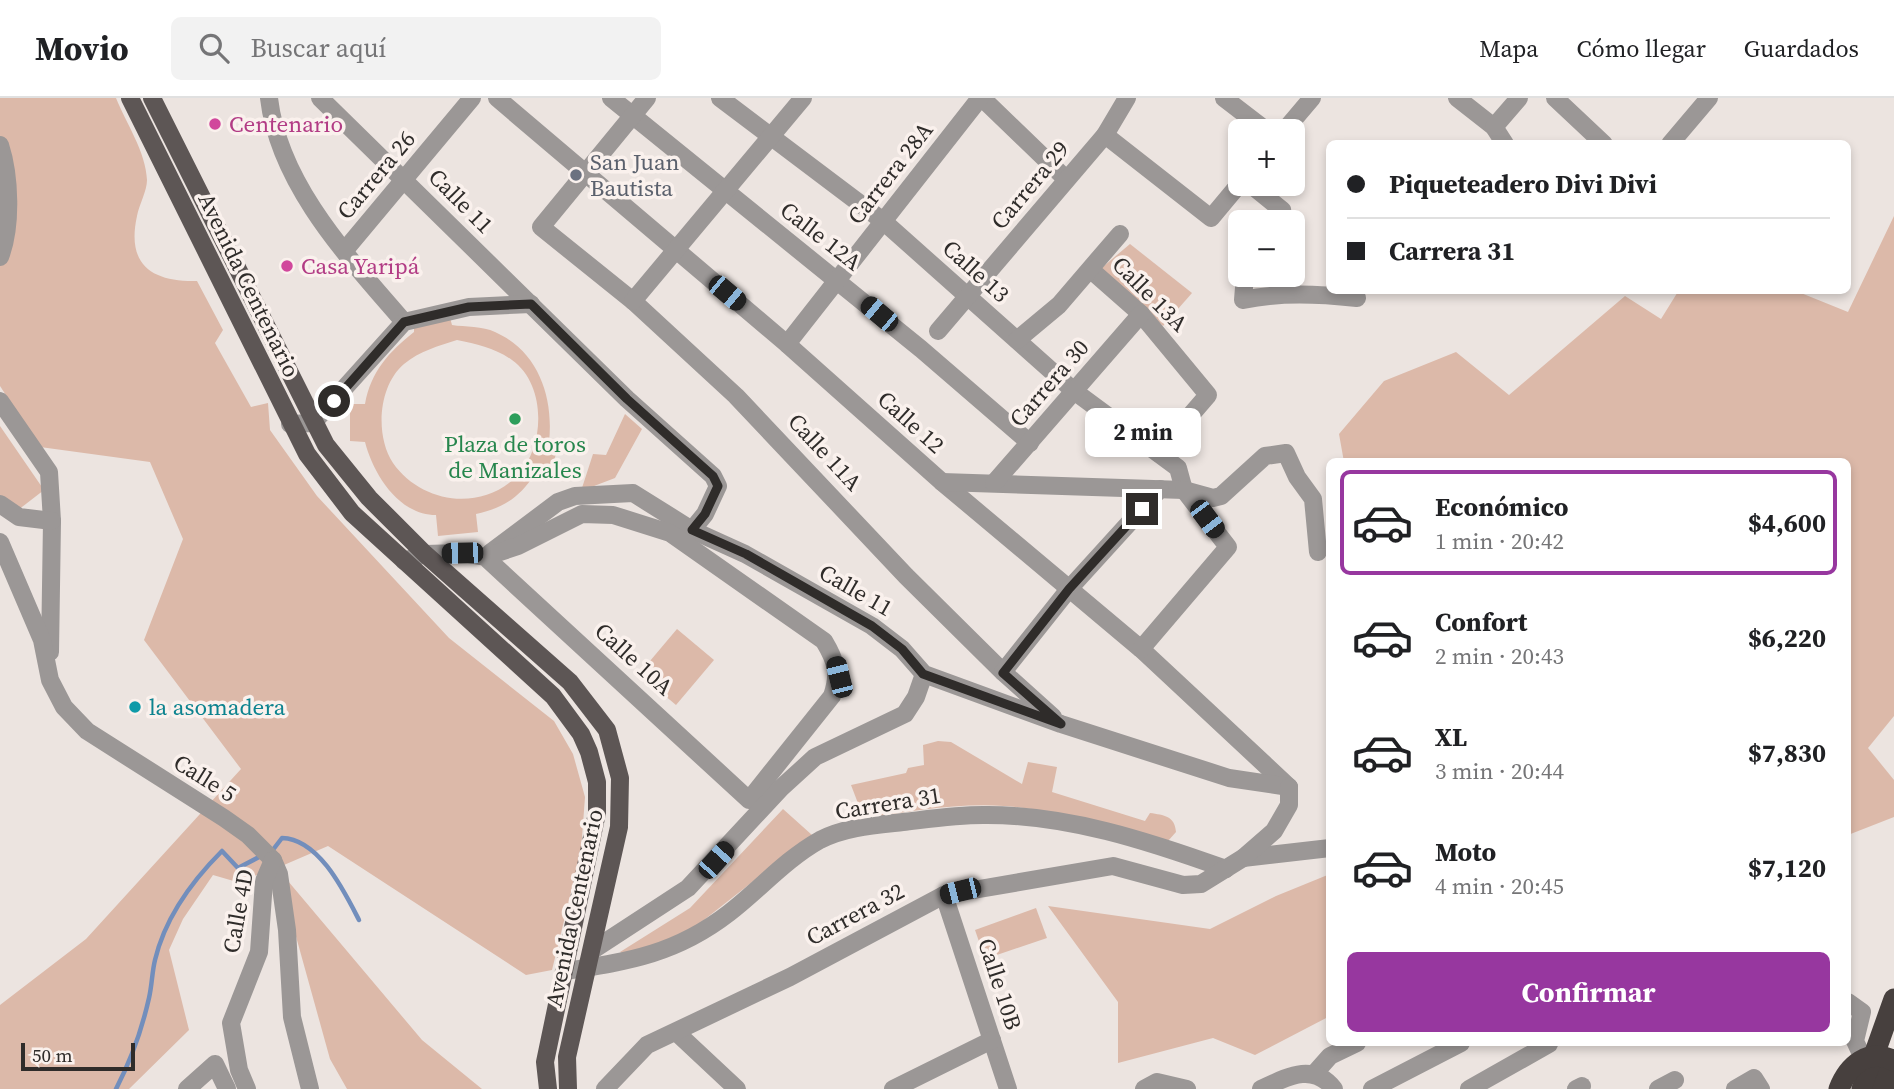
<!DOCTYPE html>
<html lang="es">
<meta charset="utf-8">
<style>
body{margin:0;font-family:"Source Serif 4",serif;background:#f2f2f2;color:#202124;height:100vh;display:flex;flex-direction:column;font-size:26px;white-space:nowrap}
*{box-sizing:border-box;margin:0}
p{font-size:23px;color:#757577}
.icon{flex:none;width:38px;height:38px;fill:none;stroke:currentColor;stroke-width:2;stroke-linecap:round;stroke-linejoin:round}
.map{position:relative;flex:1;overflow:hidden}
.details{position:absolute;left:1326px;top:360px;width:525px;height:588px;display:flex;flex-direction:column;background:#fff;border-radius:10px;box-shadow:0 4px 10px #0003}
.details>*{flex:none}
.top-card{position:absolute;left:1326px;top:42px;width:525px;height:154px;border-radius:10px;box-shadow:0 4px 10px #0003;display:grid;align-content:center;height:154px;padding:0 21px;background:#fff}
.buttons{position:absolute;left:1228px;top:21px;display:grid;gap:14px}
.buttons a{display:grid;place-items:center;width:77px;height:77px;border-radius:10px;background:#fff;box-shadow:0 4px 10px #0003;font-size:35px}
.scale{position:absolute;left:21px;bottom:18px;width:114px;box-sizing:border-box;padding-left:7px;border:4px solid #2f2c2a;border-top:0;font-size:19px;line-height:24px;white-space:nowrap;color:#2f2c2a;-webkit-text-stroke:5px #faf1ed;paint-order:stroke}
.end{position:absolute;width:32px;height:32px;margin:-16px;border:9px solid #2f2c2a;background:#fff;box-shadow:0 0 0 4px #fff}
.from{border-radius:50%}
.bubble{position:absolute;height:49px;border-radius:10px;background:#fff;box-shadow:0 4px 10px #0003;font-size:23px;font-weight:700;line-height:49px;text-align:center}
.car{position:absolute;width:21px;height:42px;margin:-21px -10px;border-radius:9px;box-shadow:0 0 5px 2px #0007;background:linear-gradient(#222 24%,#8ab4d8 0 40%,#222 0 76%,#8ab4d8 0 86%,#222 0)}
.top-card b{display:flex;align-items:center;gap:24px;height:66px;font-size:26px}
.top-card b+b{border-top:2px solid #e0e0e0}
.top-card i{width:18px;height:18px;background:#202124}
ul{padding:12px 0 0;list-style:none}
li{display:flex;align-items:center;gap:21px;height:105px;margin:0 14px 10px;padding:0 7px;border:4px solid transparent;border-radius:10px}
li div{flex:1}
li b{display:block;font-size:26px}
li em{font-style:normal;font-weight:700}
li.on{border-color:#97379f}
li>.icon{width:63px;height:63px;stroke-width:1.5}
.button{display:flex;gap:14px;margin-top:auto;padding:14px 21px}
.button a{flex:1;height:80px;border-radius:10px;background:#97379f;color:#fff;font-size:28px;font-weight:700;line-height:80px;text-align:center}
header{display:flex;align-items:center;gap:42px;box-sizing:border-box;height:98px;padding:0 35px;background:#fff;border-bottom:2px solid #e0e0e0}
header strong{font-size:33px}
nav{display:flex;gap:38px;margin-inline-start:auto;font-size:24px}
.search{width:490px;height:63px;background:#f2f2f2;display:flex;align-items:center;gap:18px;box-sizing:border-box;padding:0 24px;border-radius:10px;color:#757577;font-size:26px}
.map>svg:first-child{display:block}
.green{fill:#dcb9a9;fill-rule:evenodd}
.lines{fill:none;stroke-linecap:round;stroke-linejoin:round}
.stream{stroke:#728ebc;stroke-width:4.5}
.minor{stroke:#9b9796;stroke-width:18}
.major{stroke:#5d5655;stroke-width:18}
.highway{stroke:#47403e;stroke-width:21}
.highway-bridge{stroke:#47403e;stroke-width:21}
.route{stroke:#2f2c2a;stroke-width:9}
.hotel-dot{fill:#d1479c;stroke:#faf1ed;stroke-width:2.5}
.worship-dot{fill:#6b7280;stroke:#faf1ed;stroke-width:2.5}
.leisure-dot{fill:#2e9e5b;stroke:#faf1ed;stroke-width:2.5}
.culture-dot{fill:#0f9aa8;stroke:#faf1ed;stroke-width:2.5}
.labels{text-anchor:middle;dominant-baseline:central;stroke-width:7;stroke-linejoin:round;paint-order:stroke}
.hotel-label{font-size:23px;fill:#b23c85;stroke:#faf1ed;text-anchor:start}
.worship-label{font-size:23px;fill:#5b616d;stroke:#faf1ed;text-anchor:start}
.street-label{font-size:23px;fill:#2f2c2a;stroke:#faf1ed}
.leisure-label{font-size:23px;fill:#27864d;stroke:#faf1ed}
.culture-label{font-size:23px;fill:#0d838f;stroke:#faf1ed;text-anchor:start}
</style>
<header>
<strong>Movio</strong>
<div class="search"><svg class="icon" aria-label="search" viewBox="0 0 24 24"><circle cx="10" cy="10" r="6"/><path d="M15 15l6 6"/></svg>Buscar aquí</div>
<nav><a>Mapa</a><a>Cómo llegar</a><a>Guardados</a></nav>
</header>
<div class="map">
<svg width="1894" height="991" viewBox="0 0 1894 991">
<rect width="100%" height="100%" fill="#ece4e0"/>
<g class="green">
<path d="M0,0H116C126,25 146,54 147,82C147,93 139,107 137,118C126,168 153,184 197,183L223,232L215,245L251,309L268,305L270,332L317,398L449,540L554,623L573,656L585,699L581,753L552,872L526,877L328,748L277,770L422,942L482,991H347L330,961L277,770L237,784L213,777L183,821L169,852L189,932L129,991H0V907L86,841L241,671L144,542L183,441L150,364L40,349L0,288Z"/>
<path d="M1894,118V618L1868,650L1894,682V719L1848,737V364H1344L1339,336L1384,283L1456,254L1509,297L1625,198L1661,221L1679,192L1796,193L1848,214Z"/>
<path d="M1130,146L1192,195L1163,228L1098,173Z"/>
<path d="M449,216L452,227C465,229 483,228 495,234C538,253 554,299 549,344L559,347L548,381L534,377C519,400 503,410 476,416L478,434L438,438L436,417C398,417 373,375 365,344L350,343V306H365C371,273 389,254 414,234V224ZM457,242C477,246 495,250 512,262C547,287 545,348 518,377C481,415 421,405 393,365C375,338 378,288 404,266C420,253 438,248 457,242Z"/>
<path d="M625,316L642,331L615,380L581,393L593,356L606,357Z"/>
<path d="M0,328L44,392L9,419L0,410Z"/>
<path d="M677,531L714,562L676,607L639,576Z"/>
<path d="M938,643L951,644L1022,686L1028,664L1057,669L1052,694L1145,723L1150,715C1164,717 1175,718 1176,734L1168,743C1115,730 1060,712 1004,708C958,705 910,713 864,721L851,687L906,675L908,670L924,667L923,647Z"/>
<path d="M783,711L812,737L681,840L624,856L620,854L690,810Z"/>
<path d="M1330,776V918L1255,957L1213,940L1118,965V904L1048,808L1210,831L1276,798Z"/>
<path d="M1036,810L1047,840L985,861L975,832Z"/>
</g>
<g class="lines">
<g class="stream">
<path d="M272,753L282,740C319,741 344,793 359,822"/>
<path d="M116,991C131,962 142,931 149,900C152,887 152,874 155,862C165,820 192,783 222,753L238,770L261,758"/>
</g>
<g class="minor">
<path d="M269,0C279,87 349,160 404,224"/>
<path d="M320,0L627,301L713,378L718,388L705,416L692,432"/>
<path d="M497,0L787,246L942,384L1141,551L1289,689"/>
<path d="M611,0L921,251L1030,345"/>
<path d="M647,0L541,129L633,203L736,298L906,478L1003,574L1053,619"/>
<path d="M720,0L883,123L1074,293L1178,370L1184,392"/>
<path d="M982,0L1066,81"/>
<path d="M1224,0L1267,33"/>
<path d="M1457,0L1494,29L1505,46"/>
<path d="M1555,0L1604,46"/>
<path d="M1494,29L1519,0"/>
<path d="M1284,33L1312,0"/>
<path d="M1105,37L1211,120L1241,84"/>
<path d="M1670,46L1709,0"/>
<path d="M0,47C10,78 12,128 0,159"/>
<path d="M1250,86L1282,112L1277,124"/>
<path d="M345,152L472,0"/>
<path d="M1091,172L1141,216L1208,297L1158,355"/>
<path d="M1245,177L1243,202C1280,194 1319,196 1357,200"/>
<path d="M633,203L803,0"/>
<path d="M938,233L1105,37L1127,0"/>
<path d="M1017,242L1059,207L1120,136"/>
<path d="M787,246L980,0"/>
<path d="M0,303L49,374L52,423L50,554"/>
<path d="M290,326L313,325L404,224L469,209L531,206"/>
<path d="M942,384L1184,392L1213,400L1221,398L1265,358L1286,355L1297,379L1313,401L1318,454"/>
<path d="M994,385L1141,216"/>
<path d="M0,406L19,419L52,423"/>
<path d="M0,444L42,542L50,582L64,609L87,633L224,720L248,737L273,762L279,776L287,832L292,919L310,991"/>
<path d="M490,455L558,404L575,398L633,395L692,432L745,456L872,528L902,551L924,576L1061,626L1229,680L1289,689"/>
<path d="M404,463L425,456L462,455L485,459L518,448L582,416L613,417L670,435L824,543C836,563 840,575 832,598L749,702L485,459"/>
<path d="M1141,551L1228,449L1184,392"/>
<path d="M1003,574L1069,491L1160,391"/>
<path d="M1243,760L1330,750"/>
<path d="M944,797L1008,991"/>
<path d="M593,852L688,790L781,690L815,659L905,616L916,599L924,576"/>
<path d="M566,873C630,863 676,856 729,815C760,791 786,761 820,742C845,729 876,727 903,724C929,721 956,717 983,717C1066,716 1148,743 1226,771"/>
<path d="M1848,904L1862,914L1855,943L1868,971"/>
<path d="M676,934L737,991"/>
<path d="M1314,976L1330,958L1357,945"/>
<path d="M187,991L215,966L227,991"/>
<path d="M247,991L239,972L231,925L259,854L264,783L273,762"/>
<path d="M605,991L647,947L790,879L944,797L1113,768L1183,787L1201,786L1243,760L1274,733L1289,707V689"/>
<path d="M893,991L992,942"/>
<path d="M1144,991L1157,984L1187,991"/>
<path d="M1261,991C1287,979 1313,964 1334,991"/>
<path d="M1372,991L1461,945"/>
<path d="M1469,991L1549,946"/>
<path d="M1576,991L1582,988"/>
<path d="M1658,991L1675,982"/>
<path d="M1735,991L1754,980L1761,991"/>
</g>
<g class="major">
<path d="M130,0L307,356L352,415L553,598L581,636L589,654L597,684V715L545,964L548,991"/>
<path d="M152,0L326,347L369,400L425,456L570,584L607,632L620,680L619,729L567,959L568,991"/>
</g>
<g class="highway">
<path d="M1862,991L1894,901"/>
<path d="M1883,991L1894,962"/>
</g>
<path class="highway-bridge" d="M1839,991C1848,968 1868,949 1894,963"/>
</g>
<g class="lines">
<path class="route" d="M334,303L404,224L469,209L531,206L627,301L713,378L718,388L705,416L692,432L746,456L872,528L902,551L923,576L1061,626L1003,575L1069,491L1142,411"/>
</g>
<g class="hotel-dot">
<circle cx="215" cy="26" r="7"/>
<circle cx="287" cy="168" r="7"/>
</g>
<circle class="worship-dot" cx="576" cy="77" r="7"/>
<circle class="leisure-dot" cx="515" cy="321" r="7"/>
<circle class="culture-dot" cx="135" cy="609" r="7"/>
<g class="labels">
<g class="hotel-label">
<text x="229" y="26">Centenario</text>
<text x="301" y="168">Casa Yaripá</text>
</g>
<g class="worship-label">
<text x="590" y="64">San Juan<tspan x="590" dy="26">Bautista</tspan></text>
</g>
<g class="street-label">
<text transform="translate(890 75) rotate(-52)">Carrera 28A</text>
<text transform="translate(376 77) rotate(-50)">Carrera 26</text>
<text transform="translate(1030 87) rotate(-50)">Carrera 29</text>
<text transform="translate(461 103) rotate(45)">Calle 11</text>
<text transform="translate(821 138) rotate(38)">Calle 12A</text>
<text transform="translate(976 173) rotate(42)">Calle 13</text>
<text transform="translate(249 187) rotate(64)">Avenida Centenario</text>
<text transform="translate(1150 196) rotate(45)">Calle 13A</text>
<text transform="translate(1049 285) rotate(-49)">Carrera 30</text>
<text transform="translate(911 324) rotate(42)">Calle 12</text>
<text transform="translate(825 354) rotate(47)">Calle 11A</text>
<text transform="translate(856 492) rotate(30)">Calle 11</text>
<text transform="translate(634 561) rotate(42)">Calle 10A</text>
<text transform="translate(205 680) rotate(32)">Calle 5</text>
<text transform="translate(888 705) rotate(-9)">Carrera 31</text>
<text transform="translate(574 810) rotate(-78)">Avenida Centenario</text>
<text transform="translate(238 813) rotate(-80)">Calle 4D</text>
<text transform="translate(855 816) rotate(-28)">Carrera 32</text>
<text transform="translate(1000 886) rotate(72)">Calle 10B</text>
</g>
<g class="leisure-label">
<text x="515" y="346">Plaza de toros<tspan x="515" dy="26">de Manizales</tspan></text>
</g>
<g class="culture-label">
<text x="149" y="609">la asomadera</text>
</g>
</g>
</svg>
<div class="buttons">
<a>+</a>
<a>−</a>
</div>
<div class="scale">50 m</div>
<i class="end from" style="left:334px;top:303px"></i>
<i class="end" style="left:1142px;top:411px"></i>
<div class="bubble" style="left:1085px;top:310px;width:116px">2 min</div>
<i class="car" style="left:727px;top:195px;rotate:130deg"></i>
<i class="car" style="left:879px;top:216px;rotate:310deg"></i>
<i class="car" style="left:1207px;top:421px;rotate:143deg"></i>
<i class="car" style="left:462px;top:455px;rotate:269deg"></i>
<i class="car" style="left:839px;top:579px;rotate:346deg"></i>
<i class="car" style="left:716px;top:762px;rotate:42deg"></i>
<i class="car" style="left:960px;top:793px;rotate:256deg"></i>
<div class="top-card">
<b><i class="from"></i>Piqueteadero Divi Divi</b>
<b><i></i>Carrera 31</b>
</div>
<section class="details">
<ul>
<li class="on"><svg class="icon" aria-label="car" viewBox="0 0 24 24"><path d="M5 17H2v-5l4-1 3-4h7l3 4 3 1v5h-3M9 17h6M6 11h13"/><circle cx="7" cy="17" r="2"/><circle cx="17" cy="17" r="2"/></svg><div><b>Económico</b><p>1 min · 20:42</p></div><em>$4,600</em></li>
<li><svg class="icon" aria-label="car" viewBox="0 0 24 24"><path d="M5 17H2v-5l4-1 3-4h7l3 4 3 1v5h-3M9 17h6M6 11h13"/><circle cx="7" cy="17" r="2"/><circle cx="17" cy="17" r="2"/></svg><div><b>Confort</b><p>2 min · 20:43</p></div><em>$6,220</em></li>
<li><svg class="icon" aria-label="car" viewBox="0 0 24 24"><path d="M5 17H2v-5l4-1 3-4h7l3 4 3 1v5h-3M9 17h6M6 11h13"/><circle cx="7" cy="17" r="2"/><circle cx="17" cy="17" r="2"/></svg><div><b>XL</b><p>3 min · 20:44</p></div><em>$7,830</em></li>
<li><svg class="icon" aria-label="car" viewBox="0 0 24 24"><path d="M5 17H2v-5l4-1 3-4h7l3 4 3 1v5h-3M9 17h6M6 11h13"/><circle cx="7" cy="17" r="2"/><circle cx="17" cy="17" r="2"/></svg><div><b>Moto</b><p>4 min · 20:45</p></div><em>$7,120</em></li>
</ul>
<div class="button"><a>Confirmar</a></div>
</section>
</div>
